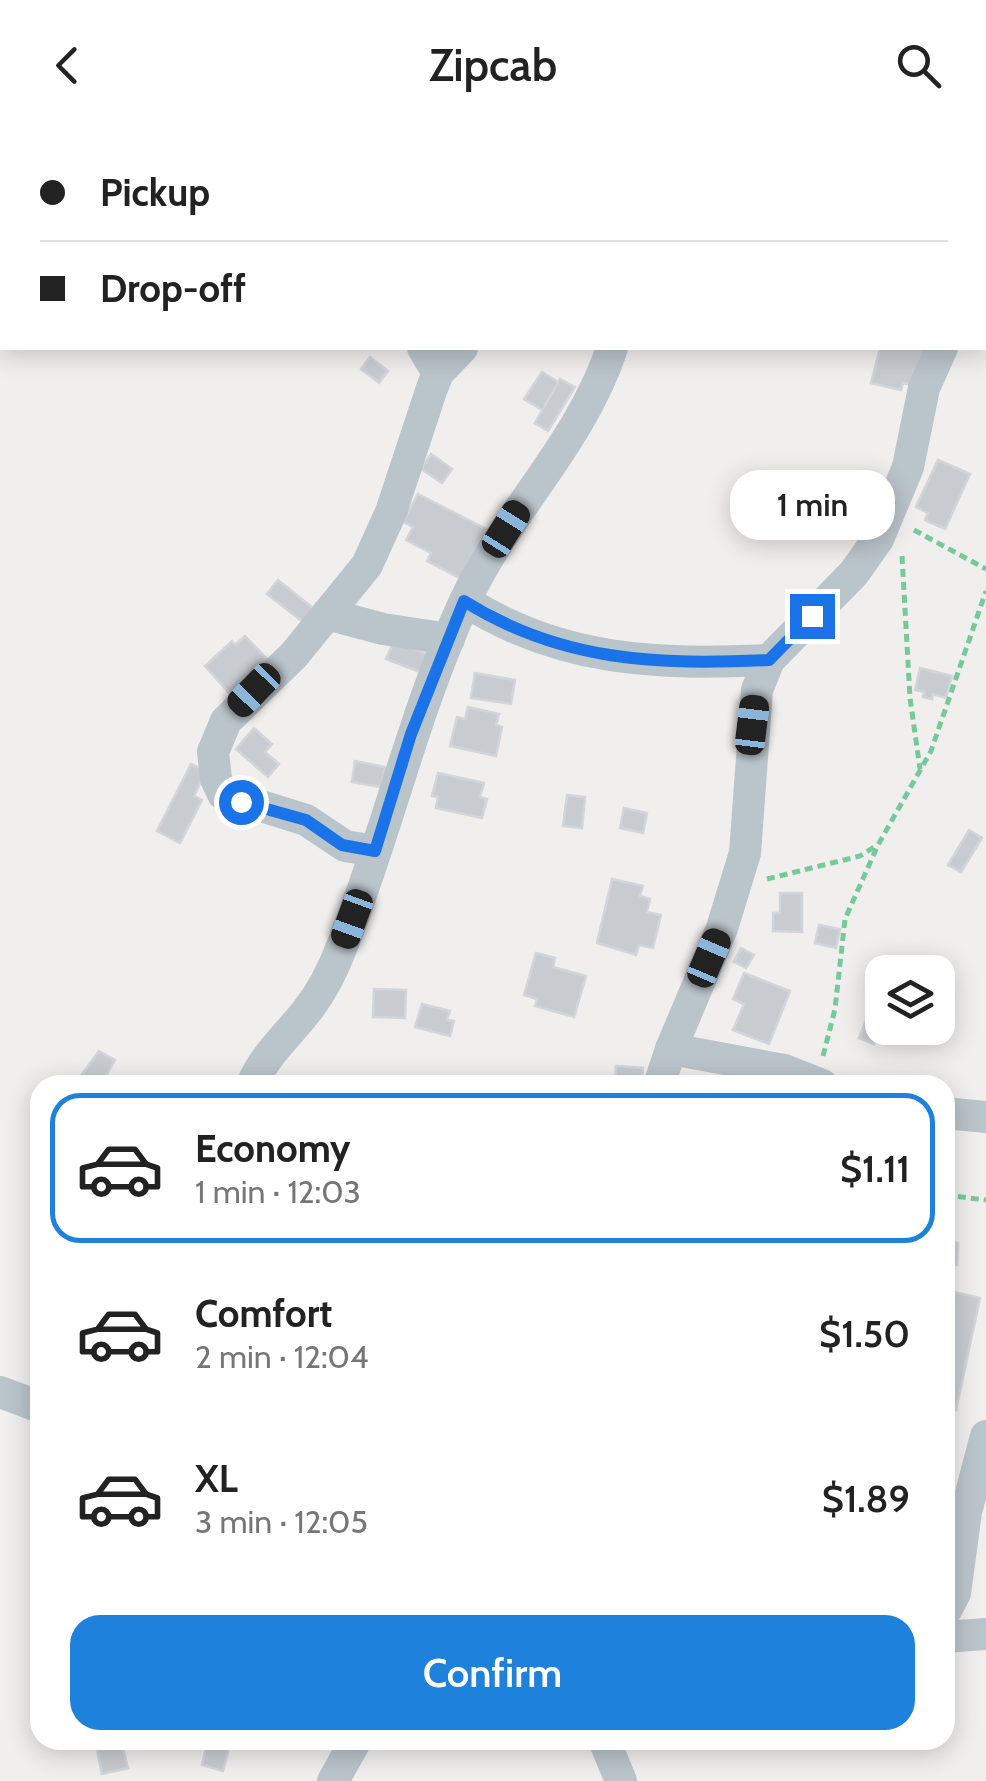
<!DOCTYPE html>
<meta charset="utf-8">
<style>
body{margin:0;font-family:Cabin,sans-serif;background:#f6f6f6;color:#222;height:100vh;display:flex;flex-direction:column;font-size:38px;white-space:nowrap}
*{box-sizing:border-box;margin:0}
p{font-size:32px;color:#767676}
.icon{flex:none;width:55px;height:55px;fill:none;stroke:currentColor;stroke-width:2;stroke-linecap:round;stroke-linejoin:round}
.map{position:relative;flex:1;overflow:hidden}
.panel{position:absolute;left:30px;top:945px;width:925px;height:675px;display:flex;flex-direction:column;background:#fff;border-radius:30px;box-shadow:0 5px 25px #0003}
.panel>*{flex:none}
.top-card{position:absolute;left:0px;top:0px;width:988px;height:220px;box-shadow:0 5px 25px #0003;display:grid;align-content:center;height:220px;padding:0 40px;background:#fff}
.controls{position:absolute;left:865px;top:825px;display:grid;gap:20px}
.controls a{display:grid;place-items:center;width:90px;height:90px;border-radius:20px;background:#fff;box-shadow:0 5px 25px #0003;font-size:50px}
.end{position:absolute;width:45px;height:45px;margin:-22px;border:12px solid #1a73e8;background:#fff;box-shadow:0 0 0 5px #fff}
.from{border-radius:50%}
.bubble{position:absolute;height:70px;border-radius:30px;background:#fff;box-shadow:0 5px 25px #0003;font-size:32px;font-weight:600;line-height:70px;text-align:center}
.car{position:absolute;width:30px;height:60px;margin:-30px -15px;border-radius:12px;box-shadow:0 0 8px 2px #0007;background:linear-gradient(#222 24%,#8ab4d8 0 40%,#222 0 76%,#8ab4d8 0 86%,#222 0)}
.top-card b{display:flex;align-items:center;gap:35px;height:95px;font-size:38px}
.top-card b+b{border-top:2px solid #e0e0e0}
.top-card i{width:25px;height:25px;background:#222}
ul{padding:18px 0 0;list-style:none}
li{display:flex;align-items:center;gap:30px;height:150px;margin:0 20px 15px;padding:0 20px;border:5px solid transparent;border-radius:30px}
li div{flex:1}
li b{display:block;font-size:38px}
li em{font-style:normal;font-weight:600}
li.active{border-color:#1e81db}
li>.icon{width:90px;height:90px;stroke-width:1.5}
.cta{display:flex;gap:20px;margin-top:auto;padding:20px 40px}
.cta a{flex:1;height:115px;border-radius:30px;background:#1e81db;color:#fff;font-size:40px;font-weight:600;line-height:115px;text-align:center}
header{display:flex;justify-content:space-between;align-items:center;height:130px;padding:0 40px;background:#fff;font-size:45px;font-weight:600}
.map>svg:first-child{display:block}
.building{fill:#c8ccd1;stroke:#d2d5d9;stroke-width:2.5}
.lines{fill:none;stroke-linecap:round;stroke-linejoin:round}
.path{stroke:#76ca99;stroke-width:5;stroke-dasharray:8 5;stroke-linecap:butt}
.street{stroke:#bac4cb;stroke-width:32}
.route{stroke:#1a73e8;stroke-width:12}
</style>
<header><svg class="icon" aria-label="back" viewBox="0 0 24 24"><path d="M15 5l-7 7 7 7"/></svg>Zipcab<svg class="icon" aria-label="search" viewBox="0 0 24 24"><circle cx="10" cy="10" r="6"/><path d="M15 15l6 6"/></svg></header>
<div class="map">
<svg width="986" height="1651" viewBox="0 0 986 1651">
<rect width="100%" height="100%" fill="#f1eeee"/>
<g class="building">
<path d="M880,218H930L912,255L903,253L901,260L871,253Z"/>
<path d="M370,227L388,241L379,253L361,239Z"/>
<path d="M542,242L566,257L549,284L524,269Z"/>
<path d="M560,249L575,257L548,301L535,293Z"/>
<path d="M431,324L452,339L442,353L421,339Z"/>
<path d="M938,330L970,344L945,399L925,390L928,383L916,377Z"/>
<path d="M418,364L486,399L460,448L427,431L431,423L406,410L413,397L403,392Z"/>
<path d="M278,450L314,479L303,492L267,464Z"/>
<path d="M245,506L267,529L230,564L205,536L232,511L235,515Z"/>
<path d="M394,511L429,525L422,543L386,529Z"/>
<path d="M920,538L952,546L946,568L933,564L932,569L923,567L924,562L915,560Z"/>
<path d="M475,543L515,550L511,574L471,568Z"/>
<path d="M468,577L499,584L496,595L502,597L496,626L450,616L457,587L465,589Z"/>
<path d="M254,598L272,614L265,622L279,634L268,647L236,619Z"/>
<path d="M355,631L385,637L381,657L352,652Z"/>
<path d="M191,634L206,641L194,666L202,670L180,713L157,701Z"/>
<path d="M438,643L484,653L480,667L487,669L482,688L436,678L438,667L432,666Z"/>
<path d="M567,665L585,667L582,698L563,696Z"/>
<path d="M624,678L647,683L643,703L620,698Z"/>
<path d="M969,700L982,708L961,742L948,735Z"/>
<path d="M612,749L643,756L640,766L650,769L647,782L661,785L653,818L639,815L636,825L597,813Z"/>
<path d="M780,763H802V802L773,801V783H780Z"/>
<path d="M819,795L840,799L836,818L815,813Z"/>
<path d="M741,818L754,825L746,838L734,832Z"/>
<path d="M536,823L555,828L553,837L586,846L574,887L535,876L537,869L524,865Z"/>
<path d="M744,843L790,861L769,914L733,900L744,874L733,869Z"/>
<path d="M374,859L406,860L405,888L373,887Z"/>
<path d="M938,861L954,867L940,901L930,898H938Z"/>
<path d="M422,874L450,881L447,890L454,891L450,906L415,897Z"/>
<path d="M869,883L882,889L874,914L859,908Z"/>
<path d="M99,921L115,930L101,955H94L80,947Z"/>
<path d="M616,936L643,938L642,955H615Z"/>
<path d="M480,948L496,949L495,955H480Z"/>
<path d="M945,1098H952L951,1112L958,1113L957,1135H950V1149H945Z"/>
<path d="M949,1161L980,1168L956,1280L945,1278V1180Z"/>
<path d="M95,1610H121L128,1638L102,1644Z"/>
<path d="M208,1610H231L223,1641L202,1635Z"/>
</g>
<g class="lines">
<g class="path">
<path d="M439,0L448,2"/>
<path d="M681,2L684,0"/>
<path d="M985,206H986"/>
<path d="M914,400L986,439"/>
<path d="M902,426L910,568L920,639"/>
<path d="M767,749L860,726L876,716"/>
<path d="M823,926L835,879L845,789L878,715L931,621L986,461"/>
<path d="M945,1065L986,1070"/>
</g>
<g class="street">
<path d="M589,2L590,0"/>
<path d="M985,138L986,136"/>
<path d="M423,218L438,243"/>
<path d="M465,471C561,532 658,535 769,530"/>
<path d="M327,484L383,499L449,509"/>
<path d="M375,721L345,716L306,690L223,664L216,649L213,622L226,591L294,525L367,435L391,382L432,258L438,243L462,218"/>
<path d="M671,919L784,940L822,955"/>
<path d="M252,955C263,927 288,905 306,882C322,862 333,840 342,816C387,703 413,584 464,473C506,382 581,313 612,218"/>
<path d="M659,955L671,919L722,798L745,723L757,560L769,530L854,443L878,409L908,337L924,258L942,218"/>
<path d="M945,983L986,987"/>
<path d="M0,1262L40,1277"/>
<path d="M945,1482L955,1463L966,1382L986,1306"/>
<path d="M945,1507L986,1504"/>
<path d="M604,1610L621,1651"/>
<path d="M333,1651L356,1610"/>
</g>
</g>
<g class="lines">
<path class="route" d="M241,672L306,690L342,715L375,721L411,604L464,471C561,532 658,535 769,530L812,486"/>
</g>
</svg>
<div class="controls">
<a><svg class="icon" aria-label="layers" viewBox="0 0 24 24"><path d="M12 4l9 5-9 5-9-5zM3 14l9 5 9-5"/></svg></a>
</div>
<i class="end from" style="left:241px;top:672px"></i>
<i class="end" style="left:812px;top:486px"></i>
<div class="bubble" style="left:730px;top:340px;width:165px">1 min</div>
<i class="car" style="left:506px;top:399px;rotate:32deg"></i>
<i class="car" style="left:254px;top:560px;rotate:224deg"></i>
<i class="car" style="left:752px;top:595px;rotate:7deg"></i>
<i class="car" style="left:352px;top:789px;rotate:200deg"></i>
<i class="car" style="left:709px;top:828px;rotate:23deg"></i>
<div class="top-card">
<b><i class="from"></i>Pickup</b>
<b><i></i>Drop-off</b>
</div>
<section class="panel">
<ul>
<li class="active"><svg class="icon" aria-label="car" viewBox="0 0 24 24"><path d="M5 17H2v-5l4-1 3-4h7l3 4 3 1v5h-3M9 17h6M6 11h13"/><circle cx="7" cy="17" r="2"/><circle cx="17" cy="17" r="2"/></svg><div><b>Economy</b><p>1 min · 12:03</p></div><em>$1.11</em></li>
<li><svg class="icon" aria-label="car" viewBox="0 0 24 24"><path d="M5 17H2v-5l4-1 3-4h7l3 4 3 1v5h-3M9 17h6M6 11h13"/><circle cx="7" cy="17" r="2"/><circle cx="17" cy="17" r="2"/></svg><div><b>Comfort</b><p>2 min · 12:04</p></div><em>$1.50</em></li>
<li><svg class="icon" aria-label="car" viewBox="0 0 24 24"><path d="M5 17H2v-5l4-1 3-4h7l3 4 3 1v5h-3M9 17h6M6 11h13"/><circle cx="7" cy="17" r="2"/><circle cx="17" cy="17" r="2"/></svg><div><b>XL</b><p>3 min · 12:05</p></div><em>$1.89</em></li>
</ul>
<div class="cta"><a>Confirm</a></div>
</section>
</div>
